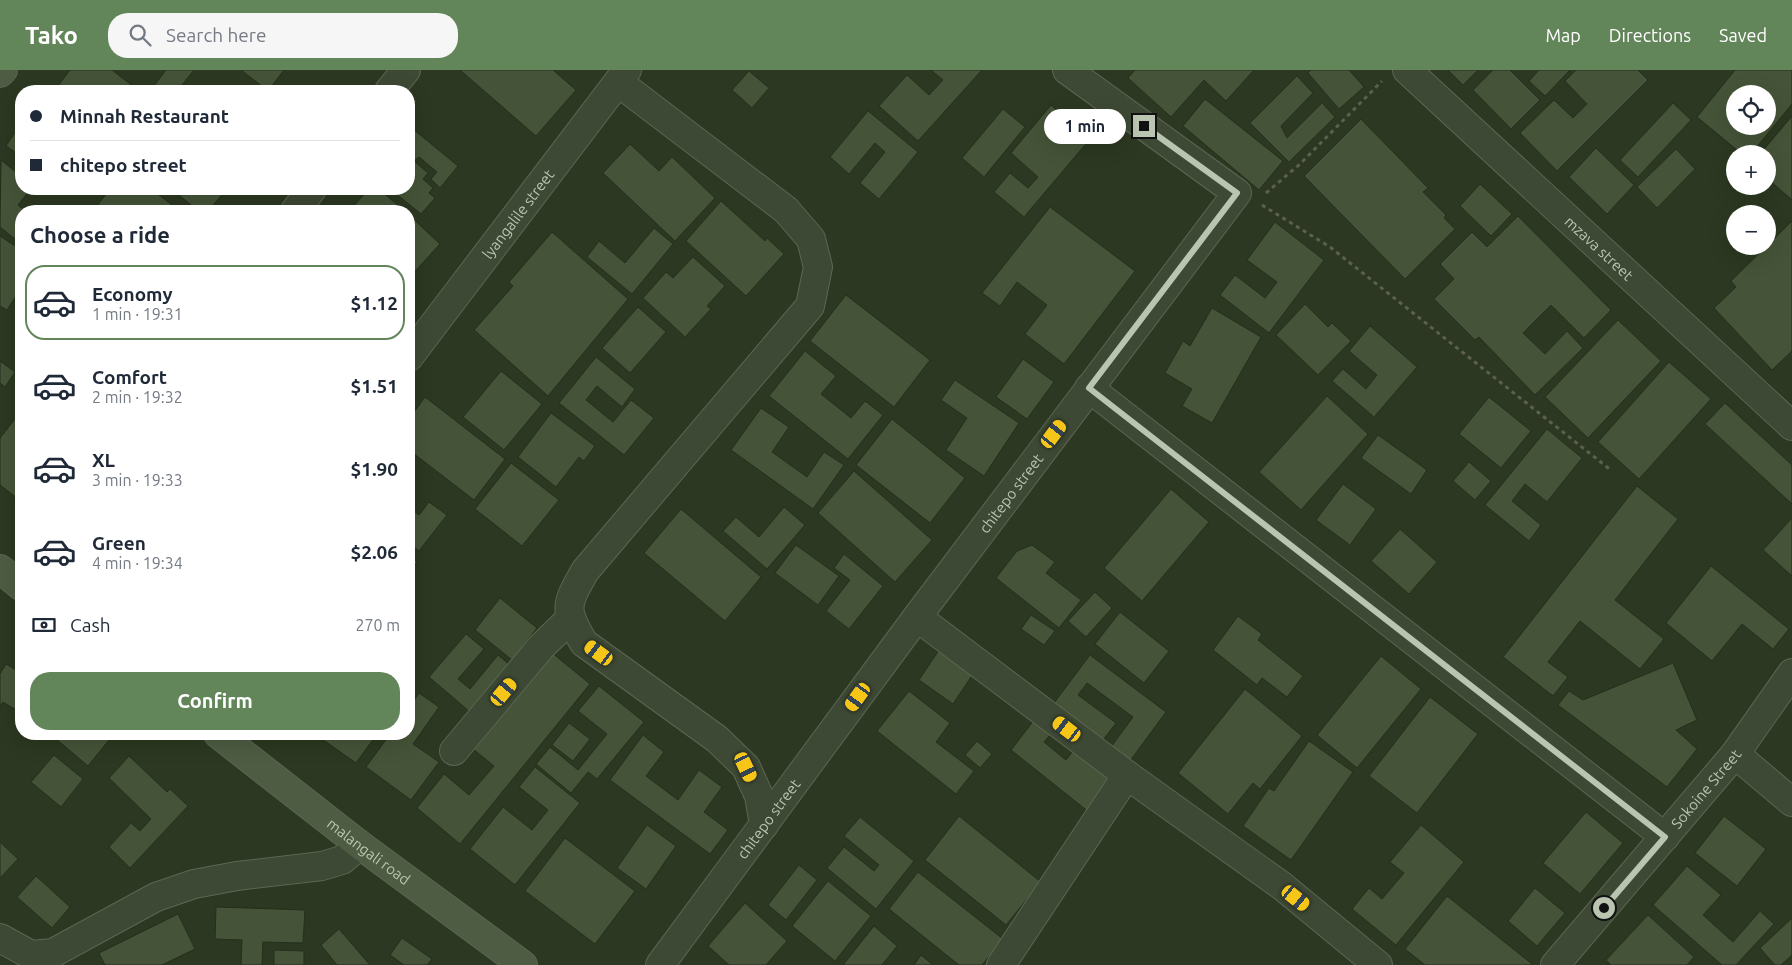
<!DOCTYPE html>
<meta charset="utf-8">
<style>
body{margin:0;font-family:Ubuntu,sans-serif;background:#f6f6f7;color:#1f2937;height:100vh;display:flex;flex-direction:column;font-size:19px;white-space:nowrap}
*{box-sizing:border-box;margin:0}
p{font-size:16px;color:#747a83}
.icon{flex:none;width:28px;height:28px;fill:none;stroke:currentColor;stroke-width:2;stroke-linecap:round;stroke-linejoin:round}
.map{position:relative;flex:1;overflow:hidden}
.drawer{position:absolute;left:15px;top:135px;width:400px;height:535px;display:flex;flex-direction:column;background:#fff;border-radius:20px;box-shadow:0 5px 20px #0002}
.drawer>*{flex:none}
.banner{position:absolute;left:15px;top:15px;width:400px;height:110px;border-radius:20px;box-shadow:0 5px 20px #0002;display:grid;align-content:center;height:110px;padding:0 15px;background:#fff}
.fabs{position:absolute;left:1726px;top:15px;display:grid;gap:10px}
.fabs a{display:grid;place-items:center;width:50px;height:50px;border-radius:50%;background:#fff;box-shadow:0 5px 20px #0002;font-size:25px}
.end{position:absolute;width:22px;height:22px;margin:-11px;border:6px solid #b9c5b0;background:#111;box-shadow:0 0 0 2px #111}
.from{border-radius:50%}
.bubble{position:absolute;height:35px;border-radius:18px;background:#fff;box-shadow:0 5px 20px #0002;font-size:16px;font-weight:700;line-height:35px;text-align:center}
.car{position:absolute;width:15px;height:30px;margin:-15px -8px;border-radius:6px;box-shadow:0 0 4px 1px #0007;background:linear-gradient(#f5c518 24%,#345 0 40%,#f5c518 0 76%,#345 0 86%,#f5c518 0)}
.banner b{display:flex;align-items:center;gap:18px;height:48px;font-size:19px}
.banner b+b{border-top:1px solid #e0e1e3}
.banner i{width:12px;height:12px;background:#1f2937}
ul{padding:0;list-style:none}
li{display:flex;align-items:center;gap:15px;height:75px;margin:0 10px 8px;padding:0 5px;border:2px solid transparent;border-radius:20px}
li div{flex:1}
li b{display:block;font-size:19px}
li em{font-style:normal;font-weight:700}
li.current{border-color:#62855a}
li>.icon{width:45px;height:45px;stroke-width:1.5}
h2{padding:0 15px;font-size:22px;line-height:60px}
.pay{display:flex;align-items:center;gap:12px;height:55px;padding:0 15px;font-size:19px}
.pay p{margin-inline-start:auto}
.cta{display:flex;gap:10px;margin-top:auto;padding:10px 15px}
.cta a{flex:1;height:58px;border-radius:20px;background:#62855a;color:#fff;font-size:20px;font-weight:700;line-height:58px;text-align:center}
header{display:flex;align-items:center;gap:30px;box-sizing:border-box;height:70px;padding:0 25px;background:#62855a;color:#fff}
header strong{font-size:24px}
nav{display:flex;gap:28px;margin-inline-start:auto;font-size:18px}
.search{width:350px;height:45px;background:#f6f6f7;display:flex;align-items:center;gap:12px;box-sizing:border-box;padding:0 18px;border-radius:20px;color:#747a83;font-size:19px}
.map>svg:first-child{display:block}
.building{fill:#455438;stroke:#252f1c;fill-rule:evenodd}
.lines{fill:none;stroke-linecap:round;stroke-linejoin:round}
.street-casing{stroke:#5c6653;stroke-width:30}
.secondary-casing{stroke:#5c6653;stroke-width:30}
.path{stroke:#5d604a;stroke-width:3;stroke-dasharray:4 4;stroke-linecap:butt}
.street{stroke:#3e4935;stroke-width:28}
.secondary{stroke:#4d5c43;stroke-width:28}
.route{stroke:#b9c5b0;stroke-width:6}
.labels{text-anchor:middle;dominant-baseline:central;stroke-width:4;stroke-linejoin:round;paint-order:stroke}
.street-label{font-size:15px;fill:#b9c5b0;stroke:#232d1a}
</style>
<header>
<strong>Tako</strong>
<div class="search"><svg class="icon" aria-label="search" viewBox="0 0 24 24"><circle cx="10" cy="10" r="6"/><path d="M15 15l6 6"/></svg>Search here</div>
<nav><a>Map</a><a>Directions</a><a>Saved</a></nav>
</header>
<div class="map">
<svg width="1792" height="895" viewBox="0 0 1792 895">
<rect width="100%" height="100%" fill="#2c3821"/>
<g class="building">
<path d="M70,0H112L139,21H54Z"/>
<path d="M166,0H194L177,21H158L153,17Z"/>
<path d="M241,0H284L268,21Z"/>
<path d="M460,0H553L576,20L536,66Z"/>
<path d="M931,0H982L918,71L879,36L907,5L929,25L943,10Z"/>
<path d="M1135,0H1254L1226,31L1204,10L1171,47L1128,8Z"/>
<path d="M1311,0H1349L1364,17L1339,39L1308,3Z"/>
<path d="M1448,0H1478L1463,15Z"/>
<path d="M1493,0H1510L1540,30L1511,59L1473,20Z"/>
<path d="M1539,0H1570L1545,26L1529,11Z"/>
<path d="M1576,0H1638L1648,10L1557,101L1520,63L1554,30L1573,48L1587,34L1565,11Z"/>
<path d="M1735,0H1792V34L1751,84H1742L1697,47ZM1735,24H1768V56H1735Z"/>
<path d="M749,1L769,18L752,38L732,20Z"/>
<path d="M1297,6L1313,23L1281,56L1287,68L1322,33L1335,47L1289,92L1250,53Z"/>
<path d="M1205,29L1283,91L1259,120L1183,56Z"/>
<path d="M1673,33L1691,50L1638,107L1620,90Z"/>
<path d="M1051,35L1090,69L1024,147L994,122L1010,103L1028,118L1038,107L1011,83Z"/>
<path d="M1003,39L1025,57L984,107L962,88Z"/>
<path d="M868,41L918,82L879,129L860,113L885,82L875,73L849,104L830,87Z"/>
<path d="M1792,46V130L1768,109V84H1760Z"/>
<path d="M1361,49L1428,118L1423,122L1446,145L1444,148L1455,159L1405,209L1304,106Z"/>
<path d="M21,53V86L6,76Z"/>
<path d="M413,59L458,96L440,118L431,109L437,102L419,87L414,91L428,103L423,109L433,118L429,123L435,128L421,144L390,119H409V65Z"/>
<path d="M630,74L659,101L672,87L715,128L675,171L603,103Z"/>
<path d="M1596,78L1634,115L1607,144L1569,107Z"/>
<path d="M1676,79L1695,99L1657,138L1637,117Z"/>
<path d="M1,90L21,106V119H31L18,135L25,141H21V174L0,157Z"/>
<path d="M1480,114L1512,144L1491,166L1460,136Z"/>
<path d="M110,119H151L180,141H93Z"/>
<path d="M172,119H227L208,141H198Z"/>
<path d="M369,119H379L404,141H349Z"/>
<path d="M721,131L765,171L767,168L784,184L746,226L686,171Z"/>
<path d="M1050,137L1135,201L1064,294L1025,264L1047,235L1017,212L1000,236L982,223Z"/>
<path d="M409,145L440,174L409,208Z"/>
<path d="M1518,146L1611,240L1584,268L1551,235L1523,263L1545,284L1567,261L1583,278L1535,325L1479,267L1475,270L1434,229L1454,209L1440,194L1472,162L1487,177Z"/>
<path d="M1792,151V281L1772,300L1714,238L1736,217L1731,211Z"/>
<path d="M1275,152L1324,190L1269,263L1220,225L1235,205L1265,228L1277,212L1247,190Z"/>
<path d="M654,158L673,174L632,224L587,187L599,171L625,193Z"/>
<path d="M552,162L628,229L548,326L474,260L513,216L509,212Z"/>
<path d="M0,166L21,180L16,191L21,194V218L7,240L0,236Z"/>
<path d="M693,187L725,216L707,236L711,239L685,267L643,228L666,202L673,208Z"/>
<path d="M846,225L930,290L894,337L810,271Z"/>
<path d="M1305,234L1328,257L1332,253L1351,271L1318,305L1276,265Z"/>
<path d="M638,237L666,262L630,303L602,278Z"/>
<path d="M1212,238L1261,267L1212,353L1182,336L1192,319L1165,303L1183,271L1190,276Z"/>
<path d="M1618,250L1661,291L1588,368L1545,327Z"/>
<path d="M1370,256L1417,297L1374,347L1332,311L1343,299L1366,319L1377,305L1349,281Z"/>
<path d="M805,281L836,306L821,324L851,348L865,331L883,345L848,389L769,326Z"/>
<path d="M596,287L635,319L622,337L597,316L586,330L613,352L631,330L654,348L624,385L559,333Z"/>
<path d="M1023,289L1054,312L1027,349L996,327Z"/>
<path d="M0,291L15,302L5,317L0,313Z"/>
<path d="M1669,292L1711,329L1639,409L1598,372Z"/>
<path d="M501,301L542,334L504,380L463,347Z"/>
<path d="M955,310L1019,353L984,406L946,380L967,348L941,330Z"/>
<path d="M1327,326L1368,364L1301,440L1259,402Z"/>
<path d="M425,327L505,389L474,430L409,380V349Z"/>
<path d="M1489,327L1531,361L1501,398L1459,364Z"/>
<path d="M1725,333L1792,395V434L1705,354Z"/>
<path d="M761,338L789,357L772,382L807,407L824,382L844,395L813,439L731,380Z"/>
<path d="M21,341V373L16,380L21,385V431L0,415V368Z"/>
<path d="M551,343L595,376L584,391L579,387L556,417L518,387Z"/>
<path d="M892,349L965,408L930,453L856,395Z"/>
<path d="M1547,359L1582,388L1547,432L1525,414L1512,431L1541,455L1529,471L1485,435Z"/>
<path d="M1378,365L1427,400L1411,424L1361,388Z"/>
<path d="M1469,392L1491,411L1475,430L1453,411Z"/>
<path d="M511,393L559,430L522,476L475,439Z"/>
<path d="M854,401L932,470L895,512L818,443Z"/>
<path d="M1343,414L1376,439L1350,475L1316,450Z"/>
<path d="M1637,416L1678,449L1615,530L1664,569L1640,599L1580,551L1548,592L1568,607L1553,626L1503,587Z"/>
<path d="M1171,419L1209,452L1142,531L1104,498Z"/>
<path d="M429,432L447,445L419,481L409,473V437L419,445Z"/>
<path d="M784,437L805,455L767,499L723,461L736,447L759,467Z"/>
<path d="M681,439L761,507L725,551L644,483Z"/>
<path d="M1792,448V506L1763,480Z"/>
<path d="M1400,459L1437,492L1409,524L1371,491Z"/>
<path d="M796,475L839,506L818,535L775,503Z"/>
<path d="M1032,475L1055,492L1046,503L1081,530L1059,558L996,508L1017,481Z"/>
<path d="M844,484L883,516L849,559L826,541L850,510L834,498Z"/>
<path d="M409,485L417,492L409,502Z"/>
<path d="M1711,496L1789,559L1773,579L1742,554L1712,591L1666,553Z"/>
<path d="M1095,522L1112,538L1086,567L1068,551Z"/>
<path d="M500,528L537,558L512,590L475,560Z"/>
<path d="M1120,542L1169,581L1144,613L1095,574Z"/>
<path d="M1031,545L1055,561L1044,575L1021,559Z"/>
<path d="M1238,546L1262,564L1258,570L1303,606L1287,627L1262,608L1257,615L1213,580Z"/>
<path d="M466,564L484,579L458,609L470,619L498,585L517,601L477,648L429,607Z"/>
<path d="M945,571L979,595L953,634L919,610Z"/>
<path d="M545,577L590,614L460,774L417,738L444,704L469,725L494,696L468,675Z"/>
<path d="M1090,585L1166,642L1130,691L1111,677L1133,647L1087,613L1078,625L1116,653L1103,670L1054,633Z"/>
<path d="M1381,586L1421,619L1357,698L1317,665Z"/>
<path d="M1673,593L1697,650L1676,660L1697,679L1667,717L1558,635L1569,621L1583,630Z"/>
<path d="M6,594L21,603V643L3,632L0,637V604Z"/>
<path d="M599,616L644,652L597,709L588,702L571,723L536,694L550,677L578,700L607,664L578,641Z"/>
<path d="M1245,619L1302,666L1260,719L1253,713L1228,744L1178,703Z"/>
<path d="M909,621L950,653L936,672L974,701L956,724L877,661Z"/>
<path d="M419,623L439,637L413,674L439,692L411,730L366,697L390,664H409V638Z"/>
<path d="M1430,627L1478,664L1417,743L1369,706Z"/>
<path d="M1038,645L1055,659L1044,672L1066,690L1080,672L1120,704L1090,743L1011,680Z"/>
<path d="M569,653L590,669L573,691L552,675Z"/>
<path d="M59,664H101L109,670L88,696L55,668Z"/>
<path d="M315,664H377L356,693Z"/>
<path d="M643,665L664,682L646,706L678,730L699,700L722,717L704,742L728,760L710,784L610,710Z"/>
<path d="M977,671L992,684L980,698L965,685Z"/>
<path d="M1309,671L1353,702L1291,790L1243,756L1269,718L1274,721Z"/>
<path d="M54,685L83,709L61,737L31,712Z"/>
<path d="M129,686L167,722L170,719L188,736L130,798L109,777L131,753L140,761L151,749L109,708Z"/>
<path d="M535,697L580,733L515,815L470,779L503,737L532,760L548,740L519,717Z"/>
<path d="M1586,742L1623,773L1580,824L1543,793Z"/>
<path d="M959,746L1041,812L1006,855L925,790Z"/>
<path d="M1724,746L1766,779L1737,816L1695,783Z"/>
<path d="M860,747L914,791L876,839L827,798L844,777L874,801L879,795L844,766Z"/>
<path d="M647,755L676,776L646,819L617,798Z"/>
<path d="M1421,755L1464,792L1396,875L1352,839L1369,818L1382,829L1404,803L1390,792Z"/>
<path d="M565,768L635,821L595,874L525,821Z"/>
<path d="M0,772L18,789L0,808Z"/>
<path d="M799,795L817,810L786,850L768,835Z"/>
<path d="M1687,796L1721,825L1703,845L1733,872L1760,841L1774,854L1736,895H1722L1653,835Z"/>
<path d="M918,802L1003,869L982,895H959L889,839Z"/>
<path d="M36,806L70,837L52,858L17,827Z"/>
<path d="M828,811L871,846L835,891L792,856Z"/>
<path d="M1535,818L1565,843L1537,876L1508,851Z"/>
<path d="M1447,826L1532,894L1531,895H1425L1405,879Z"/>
<path d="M745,833L787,871L766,895H729L708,876Z"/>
<path d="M216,837L305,840L303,873L263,872L262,895H241L242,870L215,869Z"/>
<path d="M178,844L195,879L162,895H105L99,883Z"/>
<path d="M1648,845L1694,887L1687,895H1611L1606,890Z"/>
<path d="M1792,848V885L1781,895H1775L1760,878Z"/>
<path d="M874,856L897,876L882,895H843Z"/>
<path d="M339,859L370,895H337L321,875Z"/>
<path d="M402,868L432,889L427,895H404L390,885Z"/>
<path d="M274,880L304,881V895H274Z"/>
<path d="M921,885L933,895H914Z"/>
</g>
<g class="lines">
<defs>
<g id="street">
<path id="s1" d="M1407,0L1792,356"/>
<path d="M618,12L786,140L811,169L818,197L810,236L585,501C566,535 563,538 584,573L717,669L746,697L759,726L764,755"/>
<path d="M389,21L406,0"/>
<path d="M295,141L312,119"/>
<path id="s2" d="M409,287L627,0"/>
<path d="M1089,318L1665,767"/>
<path d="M917,547L1127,705L1282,816L1378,895"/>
<path d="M454,681L541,577L570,549"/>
<path d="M1735,684L1792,732"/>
<path d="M0,868L31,885L53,883L156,827L194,814L237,806L322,796L342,790L360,775"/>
<path id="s3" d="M660,895L917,547L1237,123L1067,0"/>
<path d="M1001,895L1127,705"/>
<path id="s4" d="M1555,895L1735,684L1792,603"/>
</g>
<g id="secondary">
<path d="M0,3L3,0"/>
<path d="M0,499L21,516"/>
<path id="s5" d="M218,664L360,775L523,895"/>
</g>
</defs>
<use href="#street" class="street-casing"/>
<use href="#secondary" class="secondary-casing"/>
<g class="path">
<path d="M1266,123L1300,94L1382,11"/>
<path d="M1262,135L1330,177L1612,401"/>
</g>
<use href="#street" class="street"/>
<use href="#secondary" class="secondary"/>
</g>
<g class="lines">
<path class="route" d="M1144,56L1237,123L1089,318L1665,767L1604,838"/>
</g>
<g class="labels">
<g class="street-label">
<text stroke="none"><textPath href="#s2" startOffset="180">lyangalile street</textPath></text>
<text stroke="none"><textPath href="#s1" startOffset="262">mzava street</textPath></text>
<text stroke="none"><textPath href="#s3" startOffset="588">chitepo street</textPath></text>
<text stroke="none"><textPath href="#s4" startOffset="232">Sokoine Street</textPath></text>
<text stroke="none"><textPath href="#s3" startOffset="182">chitepo street</textPath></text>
<text stroke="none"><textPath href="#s5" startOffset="191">malangali road</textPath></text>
</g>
</g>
</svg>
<div class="fabs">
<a><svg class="icon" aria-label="locate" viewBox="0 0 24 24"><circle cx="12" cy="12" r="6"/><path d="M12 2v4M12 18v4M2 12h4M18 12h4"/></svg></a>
<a>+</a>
<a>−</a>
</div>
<i class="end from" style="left:1604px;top:838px"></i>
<i class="end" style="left:1144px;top:56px"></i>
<div class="bubble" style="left:1044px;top:39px;width:82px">1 min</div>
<i class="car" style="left:1054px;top:364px;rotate:37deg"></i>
<i class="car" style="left:599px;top:583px;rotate:306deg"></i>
<i class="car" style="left:504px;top:622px;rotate:40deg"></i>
<i class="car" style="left:858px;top:627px;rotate:216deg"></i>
<i class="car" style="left:1067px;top:659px;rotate:307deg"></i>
<i class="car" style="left:746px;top:697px;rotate:155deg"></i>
<i class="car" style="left:1296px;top:828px;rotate:129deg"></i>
<div class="banner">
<b><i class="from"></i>Minnah Restaurant</b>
<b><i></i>chitepo street</b>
</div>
<section class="drawer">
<h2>Choose a ride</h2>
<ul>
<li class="current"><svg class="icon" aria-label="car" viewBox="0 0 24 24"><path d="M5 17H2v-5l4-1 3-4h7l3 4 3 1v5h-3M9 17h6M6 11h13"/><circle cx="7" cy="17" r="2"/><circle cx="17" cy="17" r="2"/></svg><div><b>Economy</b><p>1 min · 19:31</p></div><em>$1.12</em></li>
<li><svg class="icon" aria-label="car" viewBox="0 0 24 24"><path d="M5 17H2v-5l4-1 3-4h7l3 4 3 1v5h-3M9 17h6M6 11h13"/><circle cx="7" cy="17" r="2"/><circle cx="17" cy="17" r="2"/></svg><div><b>Comfort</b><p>2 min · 19:32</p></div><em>$1.51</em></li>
<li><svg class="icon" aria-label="car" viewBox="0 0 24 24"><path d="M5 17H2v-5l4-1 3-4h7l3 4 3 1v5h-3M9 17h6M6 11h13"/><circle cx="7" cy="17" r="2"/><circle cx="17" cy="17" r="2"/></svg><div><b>XL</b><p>3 min · 19:33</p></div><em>$1.90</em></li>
<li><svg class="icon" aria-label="car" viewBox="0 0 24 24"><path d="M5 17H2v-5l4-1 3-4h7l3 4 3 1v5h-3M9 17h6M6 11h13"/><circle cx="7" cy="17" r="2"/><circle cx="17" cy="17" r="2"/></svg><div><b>Green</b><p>4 min · 19:34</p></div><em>$2.06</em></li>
</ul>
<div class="pay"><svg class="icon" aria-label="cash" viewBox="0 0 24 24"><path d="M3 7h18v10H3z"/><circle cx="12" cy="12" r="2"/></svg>Cash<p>270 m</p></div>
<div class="cta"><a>Confirm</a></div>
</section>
</div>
